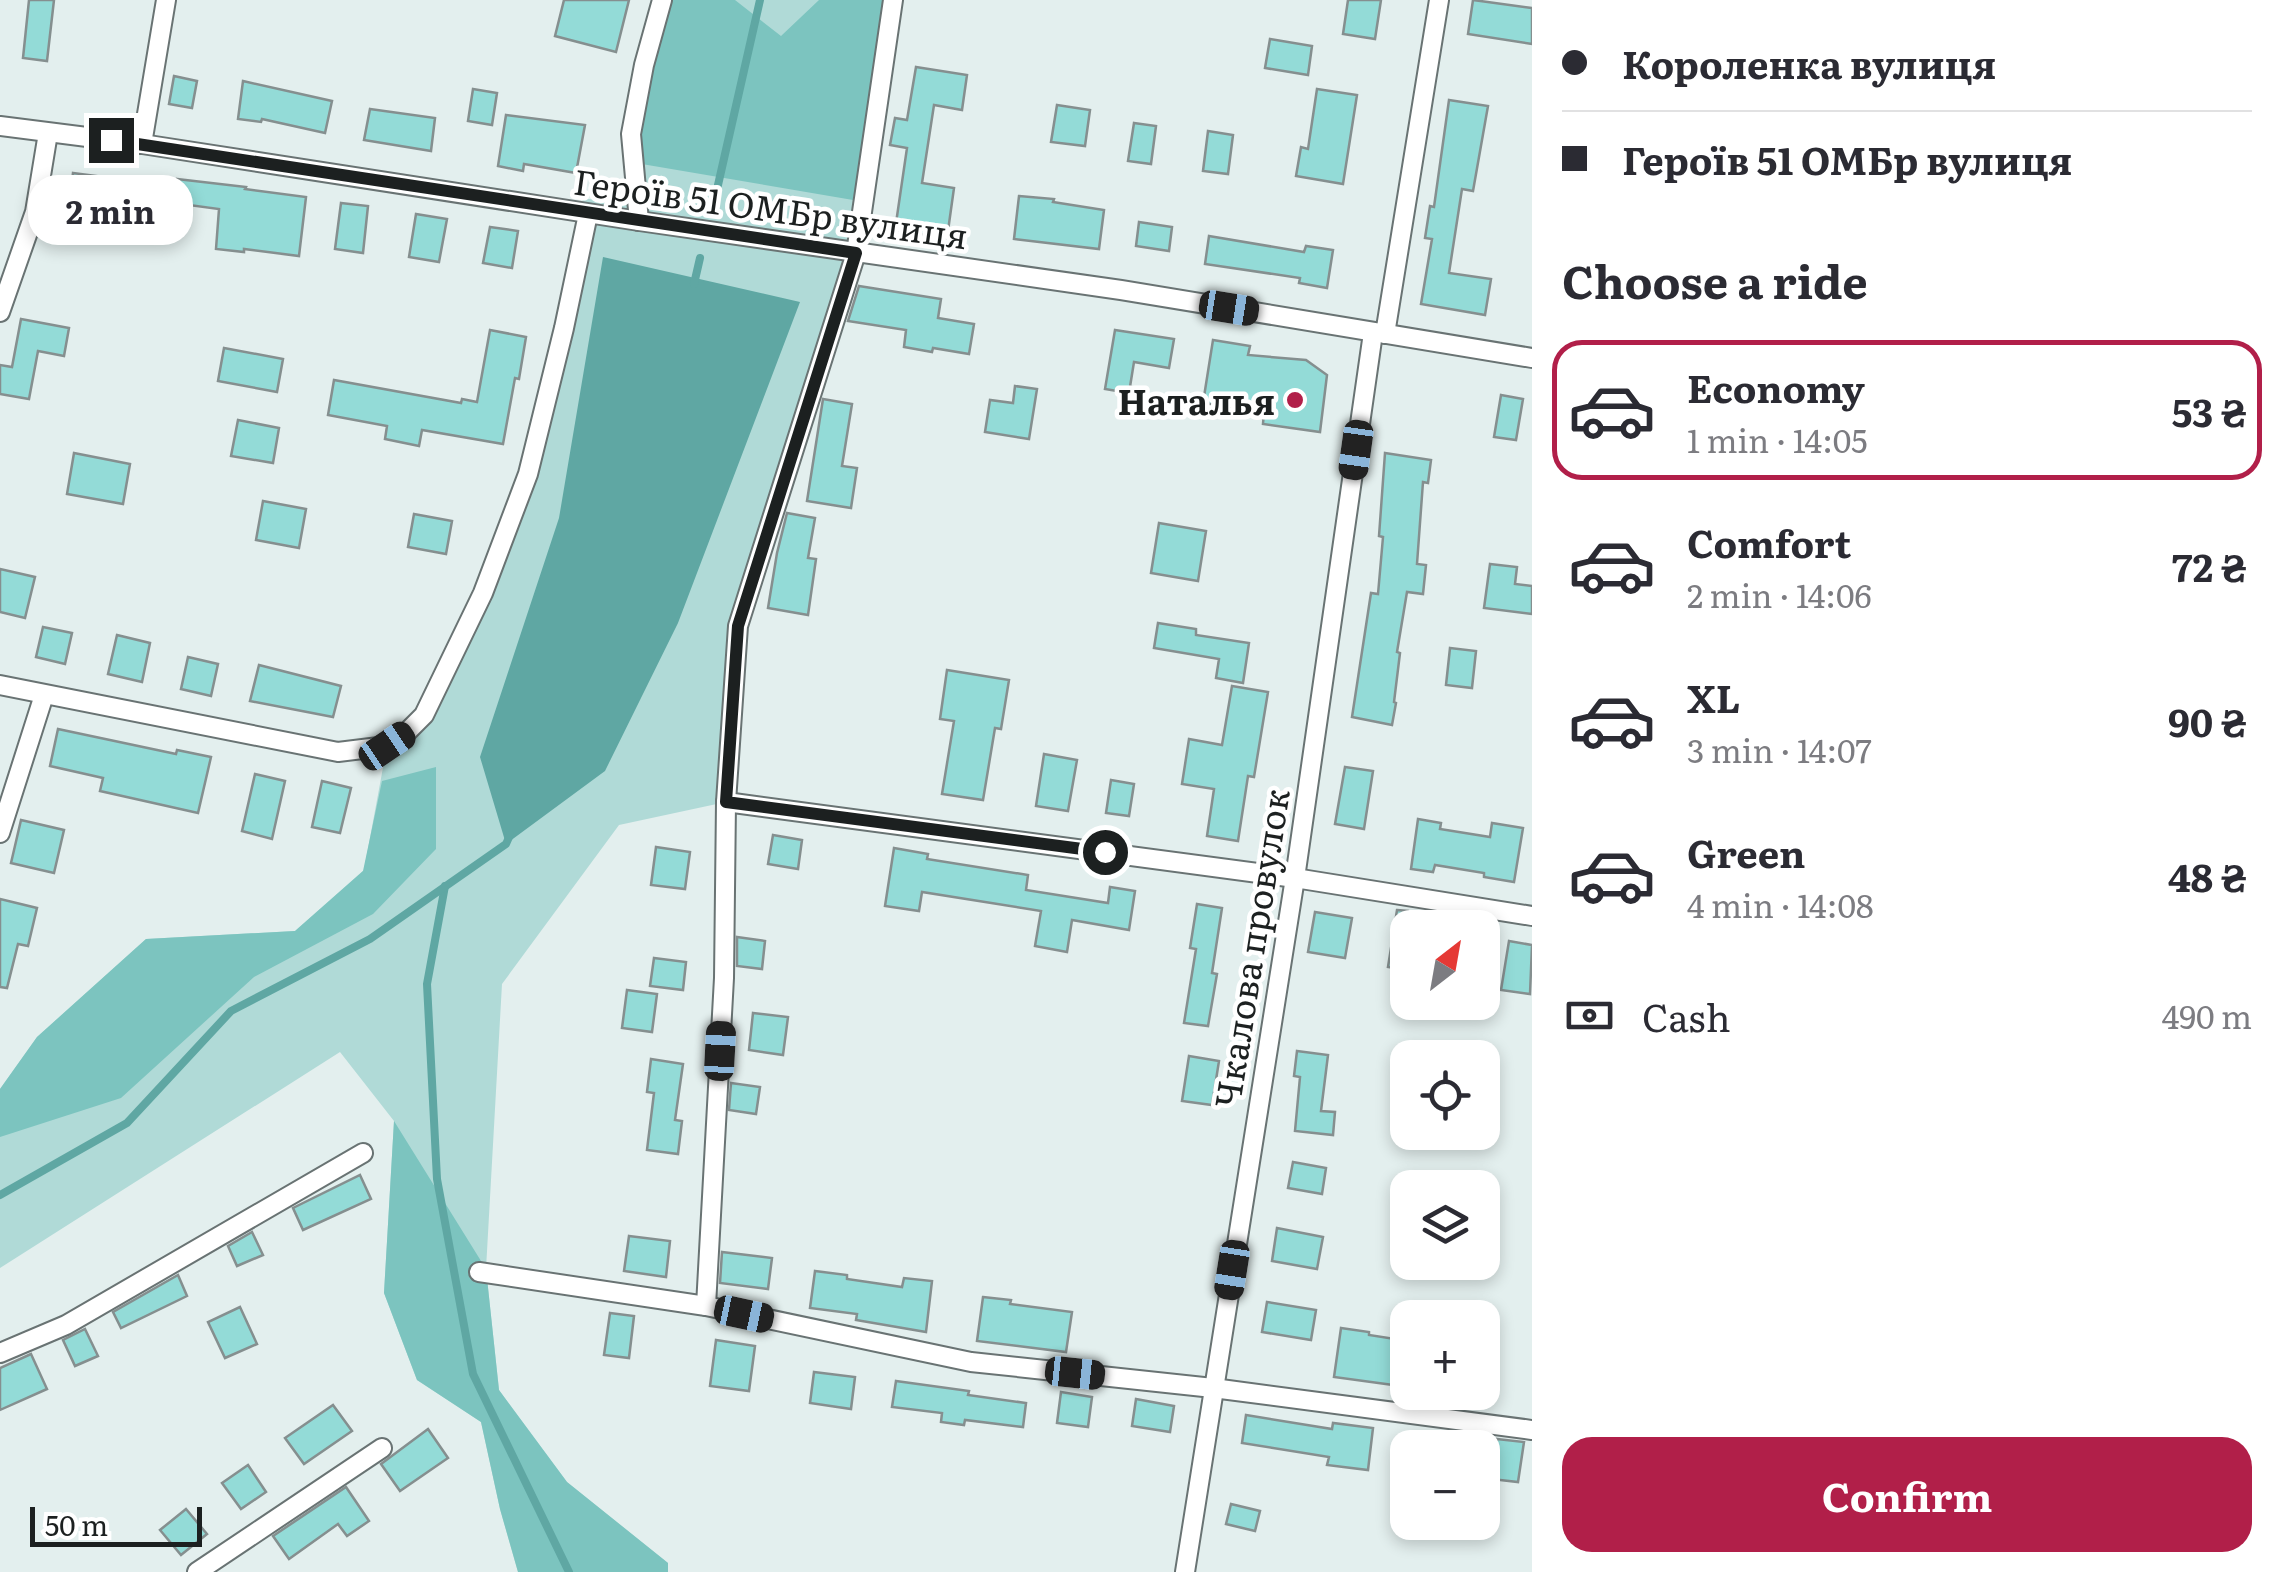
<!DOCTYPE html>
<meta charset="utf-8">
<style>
body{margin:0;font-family:Literata,serif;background:#f7f7f7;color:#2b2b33;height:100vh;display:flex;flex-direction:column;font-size:38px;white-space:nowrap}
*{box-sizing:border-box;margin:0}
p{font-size:32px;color:#7c7c81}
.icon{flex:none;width:55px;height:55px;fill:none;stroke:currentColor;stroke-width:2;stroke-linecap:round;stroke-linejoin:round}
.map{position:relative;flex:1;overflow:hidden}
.drawer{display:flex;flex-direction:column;background:#fff;width:750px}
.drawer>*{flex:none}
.top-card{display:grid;align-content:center;height:220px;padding:0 30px;background:#fff}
.needle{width:65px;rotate:31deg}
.controls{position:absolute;left:1390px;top:910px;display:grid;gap:20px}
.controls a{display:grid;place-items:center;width:110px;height:110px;border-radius:20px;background:#fff;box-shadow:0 5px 15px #0003;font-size:50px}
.scale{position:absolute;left:30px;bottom:25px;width:172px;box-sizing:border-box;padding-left:10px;border:5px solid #1c2020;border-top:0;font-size:28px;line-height:35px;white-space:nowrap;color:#1c2020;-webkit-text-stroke:8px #fff;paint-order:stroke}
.end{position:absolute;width:45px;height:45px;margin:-22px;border:12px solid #1c2020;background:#fff;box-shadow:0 0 0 5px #fff}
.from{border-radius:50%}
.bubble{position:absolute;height:70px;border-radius:30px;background:#fff;box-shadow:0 5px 15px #0003;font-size:32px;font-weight:700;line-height:70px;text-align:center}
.car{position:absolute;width:30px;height:60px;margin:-30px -15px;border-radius:12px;box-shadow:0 0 8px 2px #0007;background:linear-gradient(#222 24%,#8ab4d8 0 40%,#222 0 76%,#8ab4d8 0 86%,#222 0)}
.top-card b{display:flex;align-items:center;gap:35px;height:95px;font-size:38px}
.top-card b+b{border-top:2px solid #e1e1e2}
.top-card i{width:25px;height:25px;background:#2b2b33}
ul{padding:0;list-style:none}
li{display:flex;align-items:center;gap:30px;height:140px;margin:0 20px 15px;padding:0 10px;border:5px solid transparent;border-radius:30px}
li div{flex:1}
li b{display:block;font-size:38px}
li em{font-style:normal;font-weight:700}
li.selected{border-color:#b11f49}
li>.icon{width:90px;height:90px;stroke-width:1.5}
h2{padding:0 30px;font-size:45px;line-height:120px}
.pay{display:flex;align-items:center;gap:25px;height:110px;padding:0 30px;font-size:38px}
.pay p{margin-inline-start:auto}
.button{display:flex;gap:20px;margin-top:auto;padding:20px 30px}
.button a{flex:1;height:115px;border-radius:30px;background:#b11f49;color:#fff;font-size:40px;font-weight:700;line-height:115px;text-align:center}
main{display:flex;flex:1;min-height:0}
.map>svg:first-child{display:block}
.green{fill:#b0dad7}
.forest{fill:#7cc4bf}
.water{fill:#5fa7a3}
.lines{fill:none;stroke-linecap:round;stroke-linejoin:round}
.stream{stroke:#5fa7a3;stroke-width:8}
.building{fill:#93dbd7;stroke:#858f8f;stroke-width:2.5}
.minor-casing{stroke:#697373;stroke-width:22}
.minor{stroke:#fff;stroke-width:18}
.route{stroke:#1c2020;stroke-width:12}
.poi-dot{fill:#b11f49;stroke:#fff;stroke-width:4}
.labels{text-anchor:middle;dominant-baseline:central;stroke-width:9;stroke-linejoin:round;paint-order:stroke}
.street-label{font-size:35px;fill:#1c2020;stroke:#fff}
.poi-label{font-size:35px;font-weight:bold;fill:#1c2020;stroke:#fff;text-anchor:end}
</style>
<main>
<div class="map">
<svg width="1532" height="1572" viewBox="0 0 1532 1572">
<rect width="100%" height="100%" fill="#e3efee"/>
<path class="green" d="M665,0H889L853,200L856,253L738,626L726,802L619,825L502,984L486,1269L499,1390L567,1482L668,1563V1572H518L500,1509L481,1422L417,1380L384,1293L394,1121L340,1052L0,1268V1089L37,1037L146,939L295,931L364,870L387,746L406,733L483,593L564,328L583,198L622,204Z"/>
<g class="forest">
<path d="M665,0H735L781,36L819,0H889L853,200L630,162Z"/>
<path d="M436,767V849L373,914L254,977L121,1098L0,1137V1089L37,1037L146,939L295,931L363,871L382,781Z"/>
<path d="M394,1121L486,1269L499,1390L567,1482L668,1563V1572H518L500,1509L481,1422L417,1380L384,1293Z"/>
</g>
<path class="water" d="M603,257L800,302L678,623L605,771L506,844L480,757L559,518Z"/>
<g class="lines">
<g class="stream">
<path d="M718,185L760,0"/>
<path d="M694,284L700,258"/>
<path d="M445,886L427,984L437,1179L473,1374L569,1572"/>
<path d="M0,1195L127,1123L231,1011L370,939L506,844L510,835"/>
</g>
</g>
<g class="building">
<path d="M29,0H54L47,61L23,58Z"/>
<path d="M564,0H629L616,52L555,36Z"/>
<path d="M1348,0H1381L1375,39L1343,34Z"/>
<path d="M1473,0L1532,8V44L1468,34Z"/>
<path d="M1270,39L1312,46L1308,75L1265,68Z"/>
<path d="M916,67L967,75L962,110L934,105L922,183L954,188L947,238L895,230L907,148L890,145L895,118L907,120Z"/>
<path d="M174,76L197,81L192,108L169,104Z"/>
<path d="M243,81L332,101L325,133L262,119L261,122L238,119Z"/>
<path d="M473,89L497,93L492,125L468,121Z"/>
<path d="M1317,89L1357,95L1343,184L1296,176L1301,147L1308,149Z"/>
<path d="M1449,100L1488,106L1473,191L1462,189L1449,273L1491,279L1485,315L1421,304L1432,239L1425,238L1430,206L1434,207Z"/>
<path d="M1057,105L1090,110L1085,146L1051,142Z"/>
<path d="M370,109L435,118L431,151L364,140Z"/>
<path d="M506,115L585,125L576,173L524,164L523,171L498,166Z"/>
<path d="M1134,123L1156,126L1151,164L1128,161Z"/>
<path d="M1208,131L1233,135L1228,174L1203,171Z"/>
<path d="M73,173L150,183L146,217L69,208Z"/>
<path d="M177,179L246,187L245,189L306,197L299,256L244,249V252L216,249L219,209L174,203Z"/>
<path d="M1019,196L1054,199L1053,202L1104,210L1099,249L1014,239Z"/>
<path d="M341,203L368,206L363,253L335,249Z"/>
<path d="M416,214L447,219L439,262L409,257Z"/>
<path d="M1139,222L1172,227L1169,251L1136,246Z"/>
<path d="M490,227L518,231L512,268L483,263Z"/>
<path d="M1209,236L1304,252L1306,246L1333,250L1327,288L1299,283L1300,278L1205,264Z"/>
<path d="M859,286L941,299L938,318L974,324L969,354L933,348L932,352L904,347L906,330L848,321Z"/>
<path d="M21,319L69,328L64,356L38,351L29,399L0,394V365L12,367Z"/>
<path d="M490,330L526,337L519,379L515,378L503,444L422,430L419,446L385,439L387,426L328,415L334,380L461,403L462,399L477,402Z"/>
<path d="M1115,330L1174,339L1169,368L1134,362L1129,393L1105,389Z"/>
<path d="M1213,340L1250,346L1248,355L1306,360L1327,375L1320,432L1263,424L1264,412L1203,403Z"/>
<path d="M224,348L283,359L277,392L218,381Z"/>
<path d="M1015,386L1037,389L1029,439L985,432L990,400L1013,403Z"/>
<path d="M1501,395L1523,399L1516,440L1494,437Z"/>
<path d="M823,399L852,404L842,466L857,468L851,508L807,501Z"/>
<path d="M238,420L279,428L273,463L231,456Z"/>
<path d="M74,453L130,464L123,504L67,494Z"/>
<path d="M1385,453L1431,460L1428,483L1423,482L1417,564L1426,565L1423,594L1407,592L1397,652L1400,653L1394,702L1396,703L1392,725L1352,717L1371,593L1378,594L1383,537L1379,536Z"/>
<path d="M263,501L306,509L299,548L256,540Z"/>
<path d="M787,513L815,518L808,558L816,559L808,615L768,608L777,553Z"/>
<path d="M414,514L452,521L446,554L408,547Z"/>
<path d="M1159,523L1206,531L1198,581L1151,573Z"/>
<path d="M1490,564L1517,567L1515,584L1532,586V614L1484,608Z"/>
<path d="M0,569L35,577L25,618L0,612Z"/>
<path d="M1158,623L1196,629V635L1249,643L1243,683L1216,678L1219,659L1154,648Z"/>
<path d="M43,627L72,633L65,664L36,657Z"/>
<path d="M117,635L150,643L142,682L108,674Z"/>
<path d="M1450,648L1476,651L1472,688L1446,685Z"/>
<path d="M188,657L218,664L211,696L181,689Z"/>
<path d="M259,665L341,686L333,717L250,701Z"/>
<path d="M947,670L1009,680L1001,729L995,728L983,800L942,794L954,721L940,719Z"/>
<path d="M1232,686L1268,692L1254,777L1248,776L1238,841L1207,836L1214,789L1182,784L1189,739L1222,745Z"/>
<path d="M58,729L176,754L177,750L211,757L198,813L100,791L103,778L50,766Z"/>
<path d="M1044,754L1077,760L1068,811L1036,806Z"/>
<path d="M1345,767L1373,771L1364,829L1335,824Z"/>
<path d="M255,774L285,781L272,839L242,831Z"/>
<path d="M1111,780L1134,784L1129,816L1106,813Z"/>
<path d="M322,781L351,788L340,833L312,827Z"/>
<path d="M1418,819L1441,823L1440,829L1490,837L1492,823L1523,828L1514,882L1484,877V873L1435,865L1433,872L1411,869Z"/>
<path d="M21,820L64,830L54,873L11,863Z"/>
<path d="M773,835L802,840L798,869L768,864Z"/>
<path d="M656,847L690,852L685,889L651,885Z"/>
<path d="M894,848L928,854L927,859L1028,875L1026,890L1108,903L1110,887L1135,891L1129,930L1072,920L1067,952L1035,946L1041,911L922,892L919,911L885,906Z"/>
<path d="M0,899L37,908L28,946L18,944L7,988L0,987Z"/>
<path d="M1197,904L1222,908L1212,973L1217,974L1208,1026L1184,1023L1196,949L1190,948Z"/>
<path d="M1397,910L1408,911V970L1388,967Z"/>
<path d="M1315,912L1352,918L1345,958L1308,952Z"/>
<path d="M737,937L765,941L762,969L737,966Z"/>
<path d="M1509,941L1532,945L1530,994L1501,990Z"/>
<path d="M654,958L686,962L683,990L650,986Z"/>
<path d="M627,990L657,994L652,1032L622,1028Z"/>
<path d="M753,1013L788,1017L783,1055L749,1050Z"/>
<path d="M1297,1051L1328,1055L1321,1111L1335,1112L1333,1135L1295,1131L1300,1077L1294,1076Z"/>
<path d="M1189,1056L1219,1061L1212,1105L1182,1101Z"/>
<path d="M651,1059L683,1064L675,1120L682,1121L678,1154L647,1150L654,1093L647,1092Z"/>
<path d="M731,1083L760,1087L756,1114L729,1110Z"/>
<path d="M1293,1162L1326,1168L1322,1194L1288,1188Z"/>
<path d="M360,1175L371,1199L303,1230L293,1208Z"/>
<path d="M1277,1228L1323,1237L1317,1269L1272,1261Z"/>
<path d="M252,1232L263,1255L237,1266L228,1246Z"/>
<path d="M629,1236L670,1241L666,1277L624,1271Z"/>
<path d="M722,1252L772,1258L768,1289L720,1283Z"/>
<path d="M815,1271L847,1275V1279L902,1287L904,1278L932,1281L926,1332L856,1320L857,1314L810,1308Z"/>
<path d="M178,1275L187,1296L121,1328L113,1312Z"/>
<path d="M983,1297L1011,1300L1010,1304L1072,1312L1066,1352L977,1341Z"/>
<path d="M1267,1302L1316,1310L1311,1340L1262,1332Z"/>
<path d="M240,1307L257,1344L225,1358L208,1322Z"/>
<path d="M610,1313L634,1316L629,1358L604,1355Z"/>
<path d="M1341,1328L1369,1332V1335L1408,1341V1387L1334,1377Z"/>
<path d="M85,1329L98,1356L75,1366L63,1340Z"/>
<path d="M716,1340L755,1346L749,1391L710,1386Z"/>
<path d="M31,1354L47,1389L0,1410V1368Z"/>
<path d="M814,1372L855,1377L851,1409L810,1403Z"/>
<path d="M896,1381L969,1391L968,1395L1026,1403L1023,1427L965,1420L964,1425L941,1422L942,1413L892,1407Z"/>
<path d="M1061,1392L1092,1397L1088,1427L1057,1423Z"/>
<path d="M1136,1399L1174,1406L1170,1432L1132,1426Z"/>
<path d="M333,1405L352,1431L304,1464L285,1438Z"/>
<path d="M1246,1415L1332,1429L1333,1423L1373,1428L1368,1470L1327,1465L1329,1457L1242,1443Z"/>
<path d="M428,1429L448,1458L400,1491L381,1464Z"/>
<path d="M1497,1439L1524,1442L1518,1482L1491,1479Z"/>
<path d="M248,1465L266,1492L241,1509L222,1483Z"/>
<path d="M346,1487L369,1521L347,1536L338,1524L289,1559L273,1536Z"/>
<path d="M1231,1504L1260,1511L1255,1531L1226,1524Z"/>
<path d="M186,1509L207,1534L181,1555L160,1530Z"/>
</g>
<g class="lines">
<defs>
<g id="minor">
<path d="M0,126L142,144L639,221L1121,290L1532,358"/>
<path d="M142,144L166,0"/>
<path d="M639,221L631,134L644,65L662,0"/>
<path d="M0,312L35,212L48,133"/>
<path d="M1385,334L1439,0"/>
<path d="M0,685L338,752L387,746L406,733L424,715L483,593L528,474L564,328L588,214"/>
<path d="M726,802L1295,878L1532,916"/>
<path d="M0,833L44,695"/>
<path d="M479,1272L706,1306L971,1362L1213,1388L1532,1430"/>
<path d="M706,1306L724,978L726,802L738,626L856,253L893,0"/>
<path d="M0,1353L66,1325L363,1153"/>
<path d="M197,1572L382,1448"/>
<path d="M1185,1572L1295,878L1373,333"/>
</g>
</defs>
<use href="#minor" class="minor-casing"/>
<use href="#minor" class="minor"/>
</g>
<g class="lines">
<path class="route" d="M111,140L856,253L738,626L726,802L1105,852"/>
</g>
<circle class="poi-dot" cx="1295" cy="400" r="10"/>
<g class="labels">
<g class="street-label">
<text transform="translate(771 207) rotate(8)">Героїв 51 ОМБр вулиця</text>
<text transform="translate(1250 948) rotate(-81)">Чкалова провулок</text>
</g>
<g class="poi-label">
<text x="1275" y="400">Наталья</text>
</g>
</g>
</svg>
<div class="controls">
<a><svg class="needle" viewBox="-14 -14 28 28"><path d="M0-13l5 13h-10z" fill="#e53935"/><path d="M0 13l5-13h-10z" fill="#7c7c81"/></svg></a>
<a><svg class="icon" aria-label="locate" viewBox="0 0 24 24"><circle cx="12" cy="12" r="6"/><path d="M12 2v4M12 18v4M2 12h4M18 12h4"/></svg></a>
<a><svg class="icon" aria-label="layers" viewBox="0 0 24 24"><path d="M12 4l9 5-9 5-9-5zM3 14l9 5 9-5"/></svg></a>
<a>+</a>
<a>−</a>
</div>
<div class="scale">50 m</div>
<i class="end from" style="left:1105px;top:852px"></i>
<i class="end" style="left:111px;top:140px"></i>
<div class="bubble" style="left:28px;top:175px;width:165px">2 min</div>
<i class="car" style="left:1229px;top:308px;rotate:99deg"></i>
<i class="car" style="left:1356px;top:450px;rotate:188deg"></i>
<i class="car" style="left:387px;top:746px;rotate:56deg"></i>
<i class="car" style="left:720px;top:1051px;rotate:3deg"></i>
<i class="car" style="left:1232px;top:1270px;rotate:189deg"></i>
<i class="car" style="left:744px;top:1314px;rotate:102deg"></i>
<i class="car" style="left:1075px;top:1373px;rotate:96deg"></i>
</div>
<section class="drawer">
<div class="top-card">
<b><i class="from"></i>Короленка вулиця</b>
<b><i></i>Героїв 51 ОМБр вулиця</b>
</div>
<h2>Choose a ride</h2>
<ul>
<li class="selected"><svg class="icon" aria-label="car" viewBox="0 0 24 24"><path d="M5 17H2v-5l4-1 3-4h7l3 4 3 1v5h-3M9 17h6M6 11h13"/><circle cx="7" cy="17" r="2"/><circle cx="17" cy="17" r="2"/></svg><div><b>Economy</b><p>1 min · 14:05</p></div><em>53 ₴</em></li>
<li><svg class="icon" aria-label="car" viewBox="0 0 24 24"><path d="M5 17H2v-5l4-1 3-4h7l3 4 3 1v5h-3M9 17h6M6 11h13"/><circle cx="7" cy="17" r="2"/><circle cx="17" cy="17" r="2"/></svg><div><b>Comfort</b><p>2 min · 14:06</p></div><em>72 ₴</em></li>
<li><svg class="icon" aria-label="car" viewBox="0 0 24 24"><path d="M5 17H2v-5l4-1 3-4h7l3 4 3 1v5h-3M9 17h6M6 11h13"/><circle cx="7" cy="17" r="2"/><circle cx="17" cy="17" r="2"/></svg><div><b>XL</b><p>3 min · 14:07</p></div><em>90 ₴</em></li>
<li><svg class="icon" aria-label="car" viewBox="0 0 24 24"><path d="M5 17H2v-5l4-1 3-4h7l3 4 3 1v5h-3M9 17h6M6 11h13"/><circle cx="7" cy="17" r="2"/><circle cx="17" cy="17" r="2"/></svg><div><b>Green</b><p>4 min · 14:08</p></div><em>48 ₴</em></li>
</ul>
<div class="pay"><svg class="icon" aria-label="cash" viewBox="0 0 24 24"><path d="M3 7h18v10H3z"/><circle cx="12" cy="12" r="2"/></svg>Cash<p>490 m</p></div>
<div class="button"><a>Confirm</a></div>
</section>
</main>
